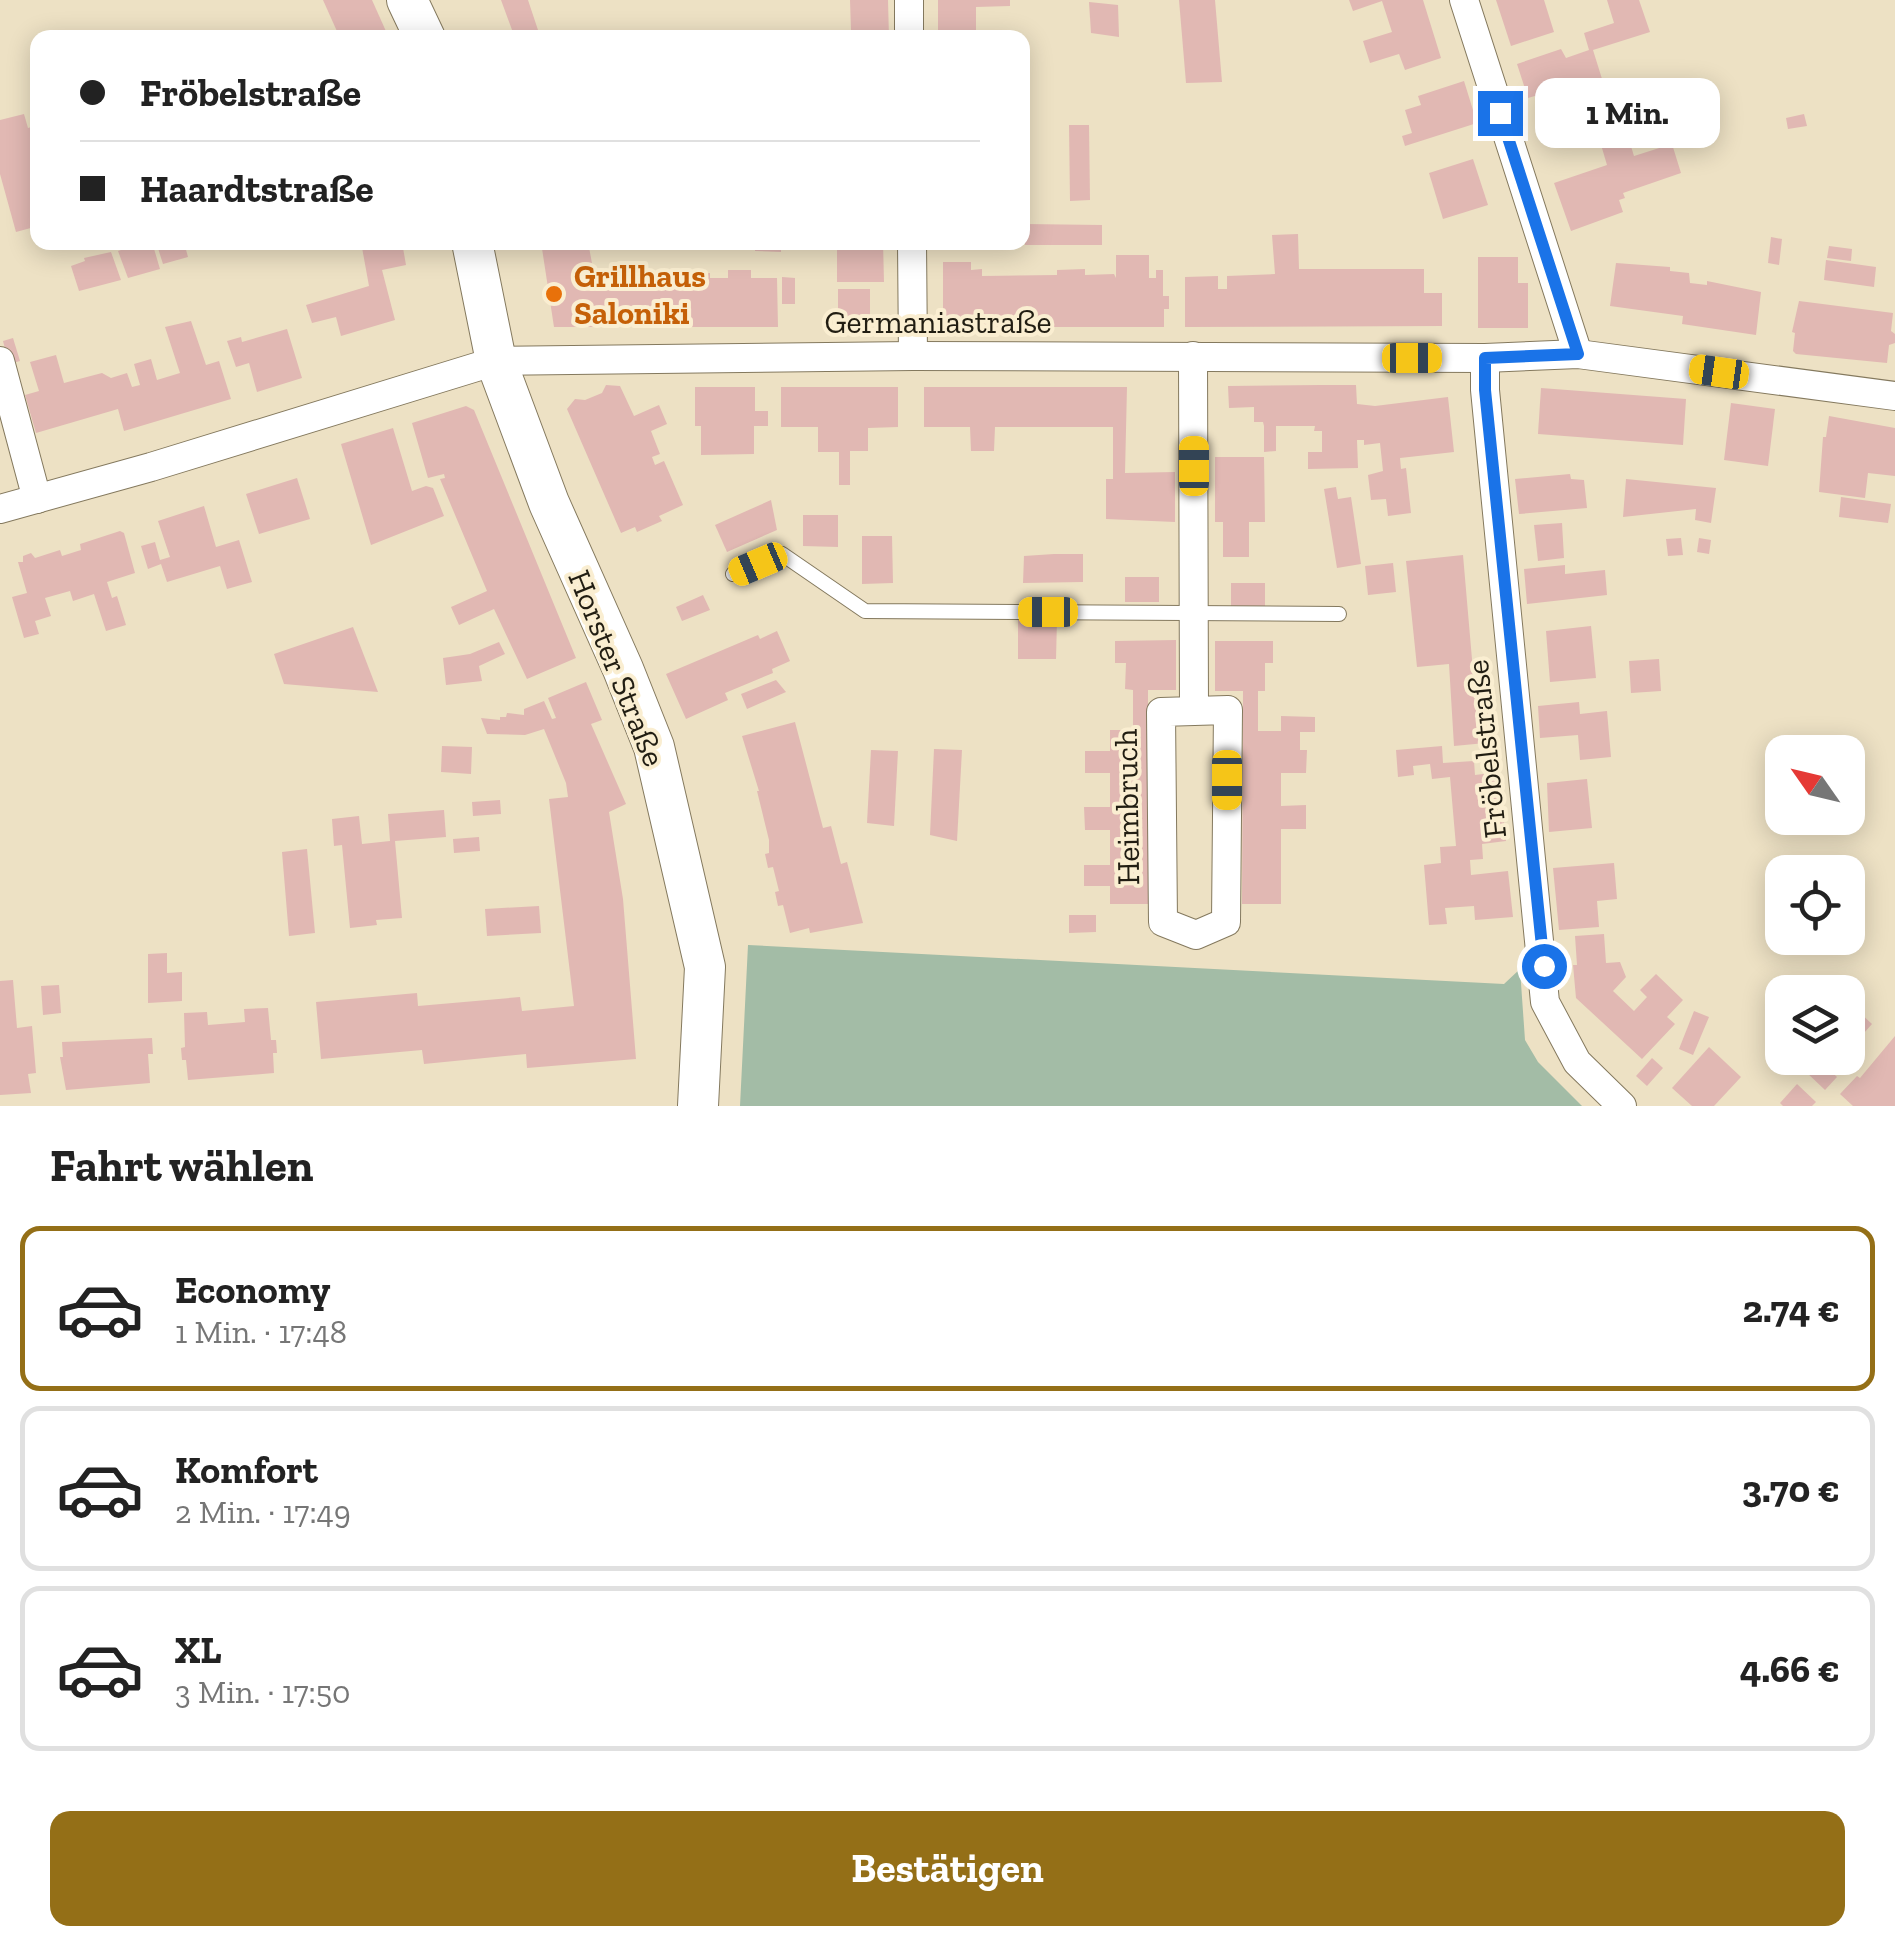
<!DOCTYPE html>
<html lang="de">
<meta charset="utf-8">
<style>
body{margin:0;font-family:"Zilla Slab",serif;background:#f2f2f2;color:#222;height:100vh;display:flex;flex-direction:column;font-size:38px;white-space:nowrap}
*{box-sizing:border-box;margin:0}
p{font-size:32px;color:#767676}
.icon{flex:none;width:55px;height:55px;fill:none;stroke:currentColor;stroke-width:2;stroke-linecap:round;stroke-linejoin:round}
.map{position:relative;height:1106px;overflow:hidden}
.sheet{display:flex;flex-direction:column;background:#fff;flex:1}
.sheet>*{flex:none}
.top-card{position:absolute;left:30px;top:30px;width:1000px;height:220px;border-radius:20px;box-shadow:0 5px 25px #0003;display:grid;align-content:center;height:220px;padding:0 50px;background:#fff}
.needle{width:65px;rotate:304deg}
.tools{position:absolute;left:1765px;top:735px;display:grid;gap:20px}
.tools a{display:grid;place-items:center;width:100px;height:100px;border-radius:20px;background:#fff;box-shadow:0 5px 25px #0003;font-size:50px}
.end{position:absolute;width:45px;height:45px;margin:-22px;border:12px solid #1a73e8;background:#fff;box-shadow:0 0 0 5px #fff}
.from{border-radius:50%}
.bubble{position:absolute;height:70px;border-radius:20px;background:#fff;box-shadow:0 5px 25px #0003;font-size:32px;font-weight:700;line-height:70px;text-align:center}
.car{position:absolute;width:30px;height:60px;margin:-30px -15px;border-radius:12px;box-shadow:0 0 8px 2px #0007;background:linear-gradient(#f5c518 24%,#345 0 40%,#f5c518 0 76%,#345 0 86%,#f5c518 0)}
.top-card b{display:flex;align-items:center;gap:35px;height:95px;font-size:38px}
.top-card b+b{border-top:2px solid #e0e0e0}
.top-card i{width:25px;height:25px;background:#222}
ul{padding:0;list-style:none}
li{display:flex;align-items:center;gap:30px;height:165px;margin:0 20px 15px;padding:0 30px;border:5px solid #e0e0e0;border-radius:20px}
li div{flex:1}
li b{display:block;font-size:38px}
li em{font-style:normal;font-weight:700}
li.current{border-color:#946f17}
li>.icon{width:90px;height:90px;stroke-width:1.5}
h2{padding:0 50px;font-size:45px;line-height:120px}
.primary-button{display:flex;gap:20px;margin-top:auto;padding:20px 50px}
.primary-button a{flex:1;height:115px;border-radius:20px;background:#946f17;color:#fff;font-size:40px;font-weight:700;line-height:115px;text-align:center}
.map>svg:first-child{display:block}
.green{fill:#a3bca6}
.building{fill:#e1b8b3}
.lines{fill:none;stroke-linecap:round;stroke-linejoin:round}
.lane-casing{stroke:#84795e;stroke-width:16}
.street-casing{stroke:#84795e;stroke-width:30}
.secondary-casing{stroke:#84795e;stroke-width:42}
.lane{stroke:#fff;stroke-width:14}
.street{stroke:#fff;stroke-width:28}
.secondary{stroke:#fff;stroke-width:40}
.route{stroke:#1a73e8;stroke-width:12}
.food-dot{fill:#e8710a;stroke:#faeed1;stroke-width:4}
.labels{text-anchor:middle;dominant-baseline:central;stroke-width:8;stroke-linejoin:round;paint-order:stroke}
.food-label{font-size:32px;font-weight:bold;fill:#c56008;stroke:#faeed1;text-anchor:start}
.street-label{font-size:32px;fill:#211d12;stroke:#faeed1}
</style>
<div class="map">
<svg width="1895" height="1106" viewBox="0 0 1895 1106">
<rect width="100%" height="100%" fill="#ede1c4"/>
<path class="green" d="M748,945L1504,984L1520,969L1525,1040L1538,1062L1582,1106H740Z"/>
<g class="building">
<path d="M323,0H372L389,38H340Z"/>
<path d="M501,0H528L539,33L553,30L554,38H515Z"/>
<path d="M850,0H888L889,38H820V32L851,31Z"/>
<path d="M938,0H1010V6L976,7V31H1010V38H938Z"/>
<path d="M1179,0H1215L1222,82L1186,83Z"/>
<path d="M1349,0H1423L1441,58L1405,70L1399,54L1370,63L1363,41L1392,32L1382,1L1353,11Z"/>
<path d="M1496,0H1544L1554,32L1511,46Z"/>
<path d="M1607,0H1639L1650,32L1593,50L1607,95L1619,91L1628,96L1631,105L1626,114L1631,127L1609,136L1626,130L1634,156L1672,144L1681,173L1623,193L1625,198L1619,200L1623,212L1571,231L1554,183L1607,165L1599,138L1585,142L1565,87L1528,98L1517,64L1561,49L1566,58L1589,50L1584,33L1614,23Z"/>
<path d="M1089,2L1118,5L1119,37L1091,33Z"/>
<path d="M1464,81L1477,123L1405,146L1402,136L1412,133L1405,110L1421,105L1418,96Z"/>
<path d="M24,114L28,128L38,125V153L35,154L38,226L16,232L0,174V120Z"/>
<path d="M1804,114L1807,126L1788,129L1786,118Z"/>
<path d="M1069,125H1089L1090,200L1070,201Z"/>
<path d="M1473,159L1488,205L1443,219L1429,173Z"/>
<path d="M1025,224L1102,225V245H1025Z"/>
<path d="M1298,234L1299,269H1424V293H1442V326L1185,327V277L1218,276V289H1227V276L1275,274L1272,235Z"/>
<path d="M1771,237L1782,239L1779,265L1768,263Z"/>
<path d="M145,242H152L160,269L128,278L118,251Z"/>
<path d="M156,242H184L188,257L163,264Z"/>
<path d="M361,242H402L406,265L382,270L395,320L341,336L336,317L312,323L306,305L369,286Z"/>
<path d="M541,242H588L595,279L697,278V274L710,273V278H728V270H751V278H777L778,327H554Z"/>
<rect x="660" y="242" width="49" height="8"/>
<path d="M755,242H781V252L755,251Z"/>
<path d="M837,242H883L884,282H837Z"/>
<path d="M1829,246L1852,249L1851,261L1827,258Z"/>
<path d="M111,252L121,280L79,291L71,266L85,261L84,258Z"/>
<path d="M1116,255H1149V278H1156V270H1163V296H1169V309H1164V327H943V262H971V270L982,269V276L1057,275V270L1085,269V275L1114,274L1116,278Z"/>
<path d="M1478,257H1518V283H1528V328H1478Z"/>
<path d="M1826,260L1876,267L1874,287L1824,280Z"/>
<path d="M1616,263L1670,267V271L1689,273L1690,283L1707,285V281L1761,292L1756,335L1682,324L1683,316L1610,306Z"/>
<path d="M782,277L795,278V304H782Z"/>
<rect x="838" y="289" width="32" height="38"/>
<path d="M1799,301L1893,313L1891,331L1895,334V343L1889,345L1887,363L1796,354L1793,351L1795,333L1792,332Z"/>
<path d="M191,321L206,365L219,361L231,399L124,431L118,409L36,433L25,395L39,391L30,362L56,355L64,383L102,373L111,378L127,373L132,387L140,385L134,364L151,359L157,380L180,373L165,327Z"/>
<path d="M287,329L302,378L257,392L249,363L236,367L227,341L241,337L242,342Z"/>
<path d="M13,338L20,361L9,364L3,341Z"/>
<path d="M606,385L620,386L634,416L659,405L667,424L651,431L660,454L652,457L655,465L664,461L683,505L659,516L662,521L637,532L635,527L621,533L567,409L575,399L585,400L602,393Z"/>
<path d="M1321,385H1356L1357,404L1375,406L1448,397L1454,452L1400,458L1401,469L1406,468L1411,513L1388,516L1386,499L1371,500L1368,475L1383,471L1380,443L1364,445V440H1357L1358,468L1308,469V452H1322V431H1314L1315,426H1276V451L1264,452V426L1263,422H1254V407L1229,408L1228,386Z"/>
<path d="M695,387H755V411H768V426H754V454L701,455V426H695Z"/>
<path d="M781,387H898V427L868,428V451H850V485H839V452H818V427H781Z"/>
<path d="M924,387H1127L1125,473L1175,472V522L1106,519V479H1113V427H995L994,451H971L970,427H924Z"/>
<path d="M1541,388L1686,399L1683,445L1538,434Z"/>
<path d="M1731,403L1775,409L1768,466L1724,460Z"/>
<path d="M466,406L474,410L576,658L527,679L494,609L459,625L451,607L487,591L440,479L445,478L444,474L428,478L412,423Z"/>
<path d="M1829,416L1895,428V476L1868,473L1865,498L1819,492L1823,437H1826Z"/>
<path d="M393,428L412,491L426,486L433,488L444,516L371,545L341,444Z"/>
<path d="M1215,457H1264L1265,522H1249V557H1223V522H1215Z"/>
<path d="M1570,474L1571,479L1584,480L1587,508L1519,514L1515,479Z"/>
<path d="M297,478L310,519L259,534L246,494Z"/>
<path d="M1626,479L1716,488L1711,523L1695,520L1696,509L1623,517Z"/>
<path d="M1336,487L1338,499L1351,497L1361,564L1337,568L1324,489Z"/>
<path d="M1841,497L1891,504L1888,523L1839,517Z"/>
<path d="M771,500L777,530L727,552L715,525Z"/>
<path d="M204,506L216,547L239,540L252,582L227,589L220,566L167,582L161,564L148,569L141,546L155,542L160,560L170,557L158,521Z"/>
<path d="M803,515H838V547L803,546Z"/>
<path d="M1562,523L1564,558L1538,561L1534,525Z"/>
<path d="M120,531L124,533L135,573L107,582L112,598L117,596L126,625L106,631L94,594L73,601L70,591L45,598L51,616L35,621L39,634L24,638L12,597L27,593L18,562H23V556L31,553L35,558L60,550L62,556L81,550L80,544Z"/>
<path d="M862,536H892L893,583L862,584Z"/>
<path d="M1681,538L1683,555L1668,556L1666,539Z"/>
<path d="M1699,538L1711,540L1709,554L1697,552Z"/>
<path d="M1054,554H1083V582L1023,583L1024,556Z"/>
<path d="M1463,555L1475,694L1491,693L1496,742L1454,746L1449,664L1417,667L1406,561Z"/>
<path d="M1393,563L1396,592L1368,595L1365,566Z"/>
<path d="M1565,565V574L1605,570L1607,595L1527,604L1524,569Z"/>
<rect x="1125" y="577" width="34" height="25"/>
<path d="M1231,583H1265V608L1231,607Z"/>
<path d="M703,595L710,610L682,621L676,607Z"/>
<path d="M1018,620H1057L1056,659H1018Z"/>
<path d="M1591,626L1596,678L1550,682L1546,631Z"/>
<path d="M353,627L378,692L284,684L274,654Z"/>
<path d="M777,631L790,661L772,669L773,673L725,693L728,700L686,719L666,674L758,635L760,639Z"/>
<path d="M1176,640V690H1148V904H1110V886H1084V865H1110V830H1085L1084,807H1110V773H1085V751H1110V730H1133V690L1125,689L1126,663H1115V641Z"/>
<path d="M1215,641H1273V663H1265V691H1258V731H1281V716L1315,717V732H1300V750H1307L1306,773H1281V806L1306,805V829H1281V904H1242L1243,691H1215Z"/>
<path d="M499,642L505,654L479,666L482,681L446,685L443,658L470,654Z"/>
<path d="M1659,659L1661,691L1631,693L1629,661Z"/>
<path d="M776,680L786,692L747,709L741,694Z"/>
<path d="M586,682L602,720L591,724L626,804L609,812L623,899L636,1059L527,1068L526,1054L424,1064L422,1050L321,1059L316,1002L417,993L418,1006L520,997L522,1011L574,1006L549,799L568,797L566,783L544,729L525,735L487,734L481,718L500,720V717H506L507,713L524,715V709L544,701L552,719L556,718L548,698Z"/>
<path d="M1579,702L1580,714L1607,711L1611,757L1580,760L1578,735L1540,738L1538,706Z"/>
<path d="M795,722L823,828L831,826L841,864L847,862L863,923L810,933L809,928L790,933L783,905L778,906L775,892L779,891L773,867L768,868L765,854L769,853V840L757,791H759L742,736Z"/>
<path d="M442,746L472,747L471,774L441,772Z"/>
<path d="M1442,746L1443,763L1474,761L1475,775L1499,772L1506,841L1482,844L1483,859L1470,860L1471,875L1508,871L1513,917L1475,920L1474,906L1445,908L1447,924L1429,925L1424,865L1441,863L1440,847L1456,846L1450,777L1432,779L1430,764L1413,766L1414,775L1398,777L1396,750Z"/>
<path d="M934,749L962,750L957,841L930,835Z"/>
<path d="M871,750L898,751L894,826L867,823Z"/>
<path d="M1587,779L1592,828L1549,832L1547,783Z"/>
<path d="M500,800L501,814L473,816L472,802Z"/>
<path d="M444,810L446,837L395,841L402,918L376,920L377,925L350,928L342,845L334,846L332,819L359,816L362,844L390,841L388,814Z"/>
<path d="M479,837L480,851L454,853L453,839Z"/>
<path d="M307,849L315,933L289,936L282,852Z"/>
<path d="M1614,863L1617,899L1597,901L1599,927L1559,930L1553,868Z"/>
<path d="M539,906L541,933L487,936L485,909Z"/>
<path d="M1069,915H1096V932L1069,933Z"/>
<path d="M1604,934L1606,963L1620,962L1626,977L1613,991L1634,1011L1647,997L1640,990L1656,974L1683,1000L1667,1017L1675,1024L1642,1059L1576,998L1573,965H1577L1575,936Z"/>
<path d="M167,953V973L182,972V1001L148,1003V954Z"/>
<path d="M13,980L17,1028L32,1026L36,1073L28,1074L31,1093L0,1095V981Z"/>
<path d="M59,985L61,1013L43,1015L41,986Z"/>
<path d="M268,1008L271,1040H276L277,1053H273L274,1073L188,1080L186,1060H182L181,1048L185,1047L184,1013L207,1012L208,1025L245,1022L244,1009Z"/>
<path d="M1694,1011L1709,1017L1693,1055L1679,1049Z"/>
<path d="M1858,1011L1872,1024L1848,1051V1022Z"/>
<path d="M1895,1036V1106H1853L1840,1094L1857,1076L1860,1078Z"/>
<path d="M152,1038L153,1054H148L150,1083L66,1090L60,1057H63L62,1042Z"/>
<path d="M1709,1047L1741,1077L1714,1106H1692L1672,1088Z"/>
<path d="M1652,1058L1663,1068L1647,1086L1636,1076Z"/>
<path d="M1817,1058L1837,1077L1825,1090L1805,1071Z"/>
<path d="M1797,1084L1816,1102L1812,1106H1783L1780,1103Z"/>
</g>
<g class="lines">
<defs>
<path id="lane" d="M733,574L782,554L865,611L1339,614"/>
<g id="street">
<path d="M909,0V38"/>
<path d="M1464,0L1578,354"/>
<path d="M912,242L913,356"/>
<path d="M1193,356L1194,711L1161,712L1163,922L1196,935L1226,922L1228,710L1194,711"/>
<path d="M1485,358V390L1545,1002L1577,1062L1622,1106"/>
<path d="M0,361L37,499"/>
<path d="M0,509L151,467L496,361L913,356L1485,358L1578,354L1895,396"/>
</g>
<g id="secondary">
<path d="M407,0L425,38"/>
<path d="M472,242L496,361L549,503L623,669L654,747L705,967L698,1106"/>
</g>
</defs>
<use href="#lane" class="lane-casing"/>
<use href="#street" class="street-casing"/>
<use href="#secondary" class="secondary-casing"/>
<use href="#lane" class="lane"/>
<use href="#street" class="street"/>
<use href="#secondary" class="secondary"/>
</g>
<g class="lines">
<path class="route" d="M1500,113L1578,354L1485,358V390L1544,966"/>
</g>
<circle class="food-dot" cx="554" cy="294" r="10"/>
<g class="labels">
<g class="food-label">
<text x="574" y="276">Grillhaus<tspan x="574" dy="37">Saloniki</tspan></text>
</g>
<g class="street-label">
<text x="938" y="322">Germaniastraße</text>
<text transform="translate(617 668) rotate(68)">Horster Straße</text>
<text transform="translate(1486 749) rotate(-96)">Fröbelstraße</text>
<text transform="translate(1127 807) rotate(-91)">Heimbruch</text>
</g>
</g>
</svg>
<div class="tools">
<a><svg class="needle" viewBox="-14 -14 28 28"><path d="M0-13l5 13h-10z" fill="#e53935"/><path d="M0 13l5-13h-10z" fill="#767676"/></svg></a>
<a><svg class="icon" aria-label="locate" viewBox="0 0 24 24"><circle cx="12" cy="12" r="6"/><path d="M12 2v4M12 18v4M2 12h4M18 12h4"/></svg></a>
<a><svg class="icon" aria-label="layers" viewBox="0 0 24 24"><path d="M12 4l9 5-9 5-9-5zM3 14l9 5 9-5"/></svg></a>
</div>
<i class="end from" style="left:1544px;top:966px"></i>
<i class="end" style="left:1500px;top:113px"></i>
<div class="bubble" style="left:1535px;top:78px;width:185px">1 Min.</div>
<i class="car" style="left:1412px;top:358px;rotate:90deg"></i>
<i class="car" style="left:1719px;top:372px;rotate:278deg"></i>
<i class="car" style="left:1194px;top:466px;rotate:0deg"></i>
<i class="car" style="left:758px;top:564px;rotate:247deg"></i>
<i class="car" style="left:1048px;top:612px;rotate:270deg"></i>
<i class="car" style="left:1227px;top:780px;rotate:180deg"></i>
<div class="top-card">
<b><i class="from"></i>Fröbelstraße</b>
<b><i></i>Haardtstraße</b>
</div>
</div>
<section class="sheet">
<h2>Fahrt wählen</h2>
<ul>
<li class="current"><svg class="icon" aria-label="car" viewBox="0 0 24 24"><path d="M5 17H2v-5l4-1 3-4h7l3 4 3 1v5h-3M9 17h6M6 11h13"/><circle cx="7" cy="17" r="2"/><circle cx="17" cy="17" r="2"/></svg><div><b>Economy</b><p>1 Min. · 17:48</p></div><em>2.74 €</em></li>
<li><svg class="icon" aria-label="car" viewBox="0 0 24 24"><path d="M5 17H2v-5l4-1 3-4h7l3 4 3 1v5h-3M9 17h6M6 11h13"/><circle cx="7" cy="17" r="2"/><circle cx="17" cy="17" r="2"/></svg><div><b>Komfort</b><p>2 Min. · 17:49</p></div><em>3.70 €</em></li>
<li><svg class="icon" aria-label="car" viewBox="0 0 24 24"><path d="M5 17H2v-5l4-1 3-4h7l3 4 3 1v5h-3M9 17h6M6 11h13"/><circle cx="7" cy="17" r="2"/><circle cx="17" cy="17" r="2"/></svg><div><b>XL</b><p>3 Min. · 17:50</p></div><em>4.66 €</em></li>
</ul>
<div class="primary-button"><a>Bestätigen</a></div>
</section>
